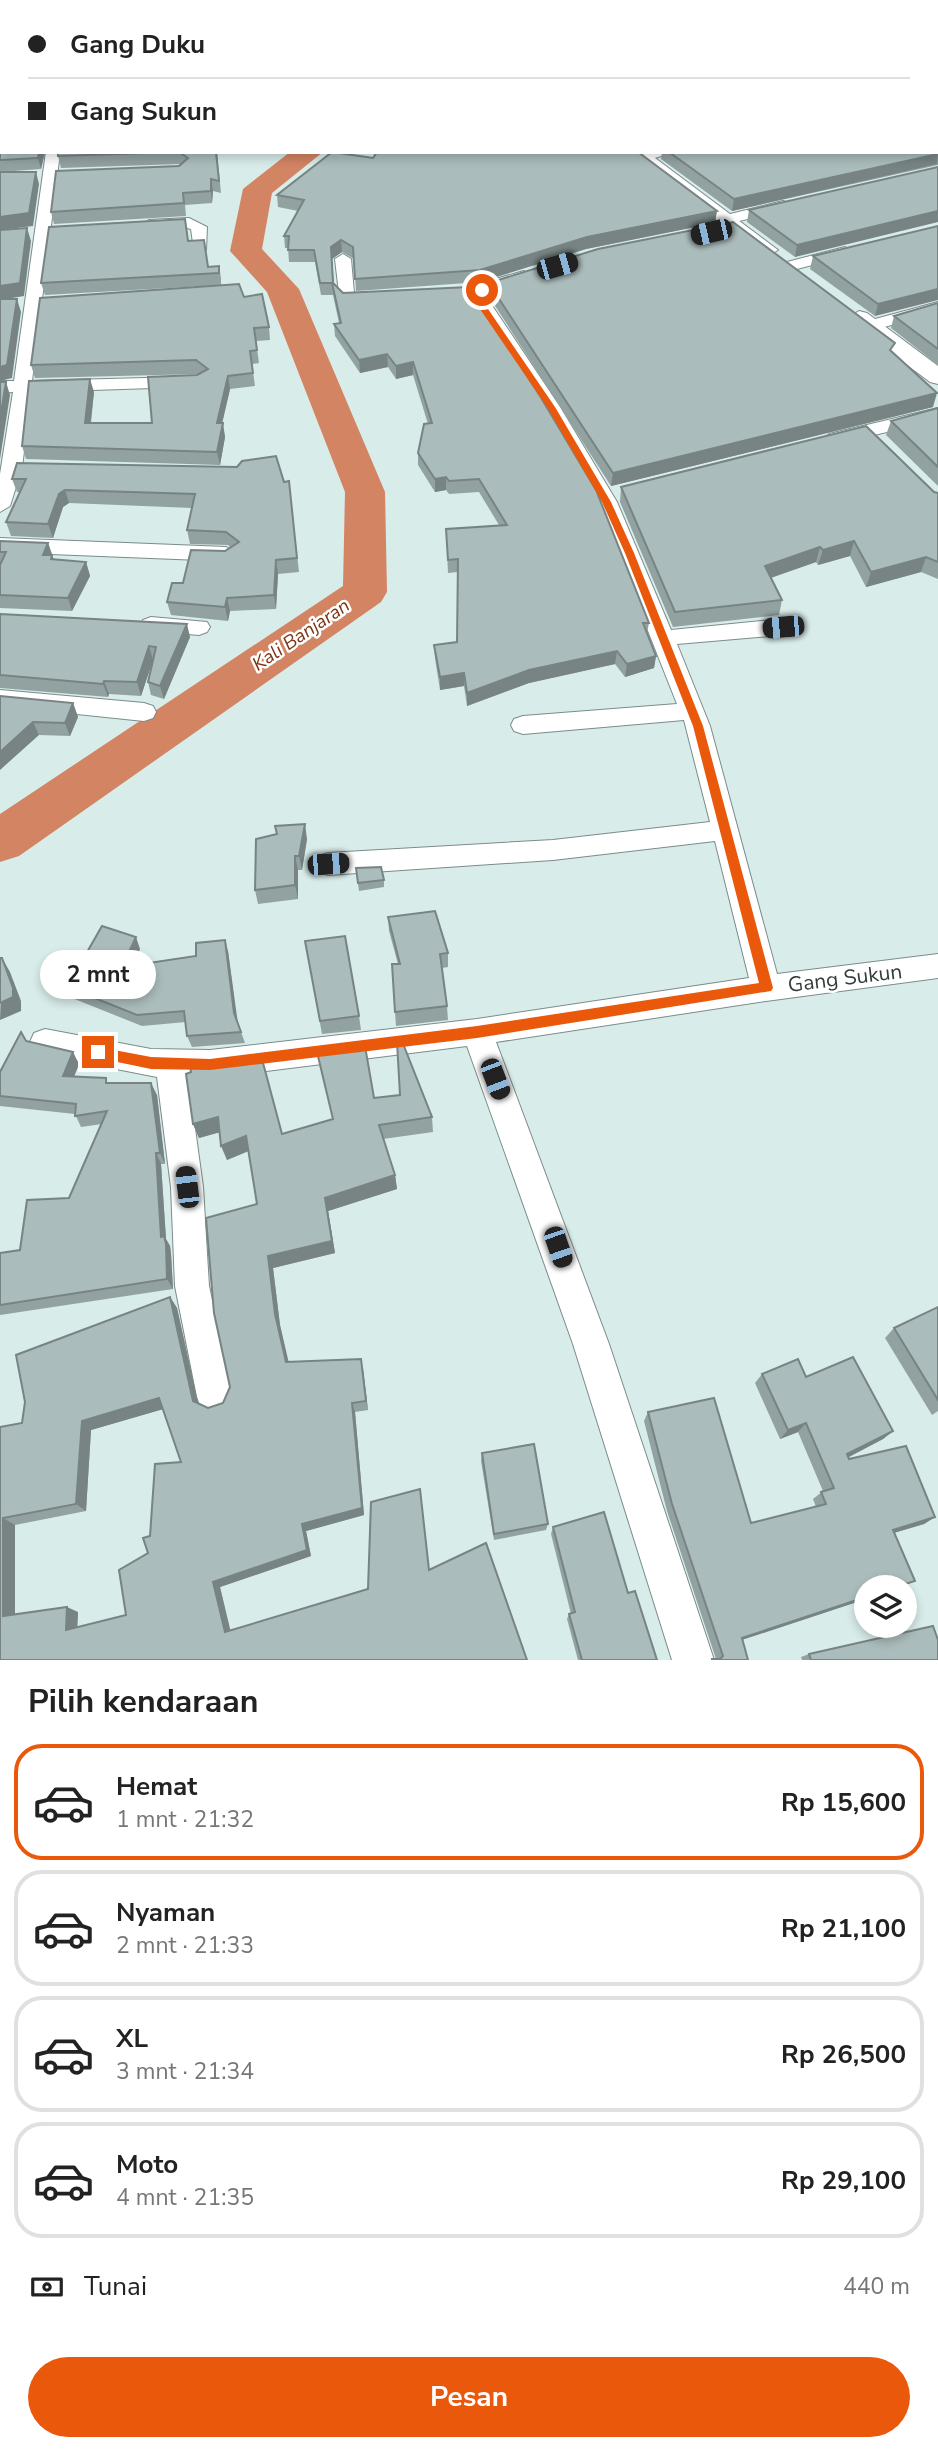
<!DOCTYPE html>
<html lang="id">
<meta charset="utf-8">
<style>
body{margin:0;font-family:"Nunito Sans",sans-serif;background:#f6f6f6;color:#222;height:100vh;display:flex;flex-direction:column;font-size:26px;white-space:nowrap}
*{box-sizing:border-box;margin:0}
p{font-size:23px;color:#767676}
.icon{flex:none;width:38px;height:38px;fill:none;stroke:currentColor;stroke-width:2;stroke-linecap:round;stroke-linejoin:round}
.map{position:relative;height:1660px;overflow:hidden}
.drawer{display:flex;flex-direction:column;background:#fff;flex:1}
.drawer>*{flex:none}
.banner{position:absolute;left:0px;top:0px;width:938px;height:154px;box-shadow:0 4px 10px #0003;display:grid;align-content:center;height:154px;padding:0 28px;background:#fff}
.buttons{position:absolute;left:854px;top:1575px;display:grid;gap:14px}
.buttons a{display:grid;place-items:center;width:63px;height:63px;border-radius:50%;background:#fff;box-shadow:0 4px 10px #0003;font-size:35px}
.end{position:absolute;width:32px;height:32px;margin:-16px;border:9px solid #ea580c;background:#fff;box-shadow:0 0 0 4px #fff}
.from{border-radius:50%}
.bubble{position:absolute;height:49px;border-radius:24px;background:#fff;box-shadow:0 4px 10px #0003;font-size:23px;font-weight:700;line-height:49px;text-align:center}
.car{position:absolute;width:21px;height:42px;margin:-21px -10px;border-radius:9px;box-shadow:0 0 5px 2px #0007;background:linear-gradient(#222 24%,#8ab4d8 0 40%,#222 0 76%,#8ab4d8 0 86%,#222 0)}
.banner b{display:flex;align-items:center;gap:24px;height:66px;font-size:26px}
.banner b+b{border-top:2px solid #e0e0e0}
.banner i{width:18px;height:18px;background:#222}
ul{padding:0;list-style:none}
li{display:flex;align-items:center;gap:21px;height:116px;margin:0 14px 10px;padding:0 14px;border:4px solid #e0e0e0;border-radius:28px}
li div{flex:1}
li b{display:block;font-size:26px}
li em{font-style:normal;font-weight:700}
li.selected{border-color:#ea580c}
li>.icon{width:63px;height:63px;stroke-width:1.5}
h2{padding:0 28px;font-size:32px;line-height:84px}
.pay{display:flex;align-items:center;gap:18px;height:77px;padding:0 28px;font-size:26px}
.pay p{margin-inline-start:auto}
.action{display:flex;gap:14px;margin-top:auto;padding:14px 28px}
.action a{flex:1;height:80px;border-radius:42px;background:#ea580c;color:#fff;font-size:28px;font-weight:700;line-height:80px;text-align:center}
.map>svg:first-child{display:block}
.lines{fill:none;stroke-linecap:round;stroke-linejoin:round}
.river{fill:#d28463;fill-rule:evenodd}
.minor-casing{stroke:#7a8c8b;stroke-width:2}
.tertiary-casing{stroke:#7a8c8b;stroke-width:2}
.secondary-casing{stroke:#7a8c8b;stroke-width:1}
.minor{fill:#fff;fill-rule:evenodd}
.tertiary{fill:#fff;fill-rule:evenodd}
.secondary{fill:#c1e2e0;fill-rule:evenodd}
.rail-casing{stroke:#586363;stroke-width:3.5}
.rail{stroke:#fff;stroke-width:2.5;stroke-dasharray:8;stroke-linecap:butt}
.wall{fill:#92a2a1;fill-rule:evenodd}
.shaded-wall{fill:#778483}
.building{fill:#aabcbb;stroke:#778483;stroke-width:2;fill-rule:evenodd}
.route{fill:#ea580c}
.labels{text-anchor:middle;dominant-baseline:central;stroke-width:5;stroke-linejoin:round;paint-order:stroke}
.far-water-label{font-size:19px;font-style:italic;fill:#7c3412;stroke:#fff}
.street-label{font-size:21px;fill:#343c3c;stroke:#fff}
</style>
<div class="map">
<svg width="938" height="1660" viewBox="0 0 938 1660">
<rect width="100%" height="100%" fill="#d8ecea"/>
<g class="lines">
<path class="river" d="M290,152H323L272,193L262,249L299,289L385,492L387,592L381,602L19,856L0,862V814L343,586L345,492L267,292L230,251L243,189Z"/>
<defs>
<g id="minor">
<path d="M305,0H320L322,2H306Z"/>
<path d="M46,152H60L32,381L184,377L193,382L184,387L31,392L22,468L10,506L0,512V474L13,392L0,393V381H14Z"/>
<path d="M648,152H674L642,162L635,158Z"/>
<path d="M783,201L788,203V209L727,224L719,219L722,216Z"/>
<path d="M189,218L207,227L206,250H194L191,229L187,228L149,230L141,225L149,220Z"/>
<path d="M845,247L853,252L851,255L789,271L781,266L783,263Z"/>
<path d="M343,254L351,259L354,293L382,294L384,298L382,302H340L335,259Z"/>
<path d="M524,271L532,276L530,279L493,291L487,298L560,407L617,502L671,630L783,619L791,622L794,627L791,632L783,635L677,644L710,726L777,974L938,954V978L766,1001L496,1042L609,1344L714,1660H672L573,1344L467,1046L210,1078L188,1077L203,1187L209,1286L233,1397L228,1410L215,1415L202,1410L197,1397L175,1286L171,1187L157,1077L45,1055L34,1051L30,1042L34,1033L45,1029L151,1049L210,1050L477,1019L749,978L715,841L553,860L328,875L319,872L315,864L319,856L328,853L553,840L710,822L684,720L523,734L514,731L511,725L514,719L523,716L677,704L597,502L542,407L471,298L481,283Z"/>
<path d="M938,302V312L870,331L861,326L864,322Z"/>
<path d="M938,408V420L836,444L826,438L829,434Z"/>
<path d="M0,538L226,547L237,554L226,561L0,552Z"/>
<path d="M151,617L207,622L210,627L207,632L199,635L143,630L140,625L143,620Z"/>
<path d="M0,690L144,703L153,706L156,712L153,718L144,721L0,706Z"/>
</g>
<g id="tertiary">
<path d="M626,152H647L778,250L768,256L761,254Z"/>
<path d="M859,311L867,313L938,366V384L930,382L851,323L848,318Z"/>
</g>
<path id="secondary" d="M289,0H309L288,2Z"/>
</defs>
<use href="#minor" class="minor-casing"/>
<use href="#tertiary" class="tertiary-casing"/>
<use href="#secondary" class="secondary-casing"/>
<use href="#minor" class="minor"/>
<use href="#tertiary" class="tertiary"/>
<use href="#secondary" class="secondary"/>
<defs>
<g id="rail">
<path d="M655,0L659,2"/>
<path d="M673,0L677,2"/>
</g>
</defs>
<use href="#rail" class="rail-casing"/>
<use href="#rail" class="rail"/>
</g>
<g class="wall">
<path d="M0,0L2,2V152H45L41,169L0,172V52H1L0,51Z"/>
<path d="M246,0H295L297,2H254Z"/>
<path d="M319,0H648L652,2H320Z"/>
<path d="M752,0H875L880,2H751Z"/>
<path d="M938,118V165L732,211L661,159L662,152H936Z"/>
<path d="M58,152H217L221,193L213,191L212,203L185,205L186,216L54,224L51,212L181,164L61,168L58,156Z"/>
<path d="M399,153L715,223L586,249L480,282L356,291L354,259L342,252L332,259L334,283L343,293L469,287L649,623L647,633L656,656L654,668L625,677L615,664L529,683L467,706L464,686L440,690L435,658L434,645L457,642L458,572L448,573L446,529L499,525L479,492L449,494L446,490L435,492L418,465V453L428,424L413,375L396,379L388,367L360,373L335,336L334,324L339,323L333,295H321L315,262H289L288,248H285L284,236L298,211L278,207L277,195L373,158Z"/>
<path d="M938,167L795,257L747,222L749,210Z"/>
<path d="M938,226L875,316L810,269L813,256Z"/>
<path d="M188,241L208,267L219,266L221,278V285L45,295L41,283Z"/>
<path d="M490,285L893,353L933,407L611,486L490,298Z"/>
<path d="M244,297L269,327L270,340L256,341L259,363L252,364L255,386L230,389L222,423L225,437L220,465L26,459L22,446L94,392L91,423H152L197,375L200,374L35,378L31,365Z"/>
<path d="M938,303V365L891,328L894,316Z"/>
<path d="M938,408V486L886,435L891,421Z"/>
<path d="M12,479L289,481L299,572L278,574L276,609L230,611L228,621L171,615L167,602L183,583L231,548L228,545L190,544L187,530L192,508L69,503L63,507L53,538L11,536L6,522L20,492H17Z"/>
<path d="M621,487L938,493V579L921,572L866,587L850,556L818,565L816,562L771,578L782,600L779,615L673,627L620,502Z"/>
<path d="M0,541L48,543L54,560L86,562L90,576L72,611L0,608V609Z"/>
<path d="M0,614L190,637L164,699L151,695L148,682L153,660L141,696L109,694L108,697L0,688Z"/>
<path d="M0,696L73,703L78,717L70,736L39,735Z"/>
<path d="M307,839L302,870H298V899L258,904L255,890Z"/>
<path d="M356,868L384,880V887L359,891Z"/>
<path d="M388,917L448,953V967L442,968L447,1006L448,1020L396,1026L395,1012L398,964L389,931Z"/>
<path d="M305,941L359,1016L361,1030L322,1034Z"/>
<path d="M140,949L133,965L228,951L237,1021L245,1043L192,1047L187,1036L186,1022L142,1026L72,998L67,987Z"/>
<path d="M26,1042L79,1064L74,1076L157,1095L165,1164H161L166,1239L170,1246L171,1254L173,1289L0,1315V1253L20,1250L69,1198L102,1124L81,1127L75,1114L0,1106V1072Z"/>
<path d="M317,1052L374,1098L432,1117L433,1132L383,1139L395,1175L397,1189L328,1211L335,1253L273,1268L280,1325L288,1362L363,1369L368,1410L355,1412L364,1515L306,1531L311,1556L220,1587L230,1631L430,1569L527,1660H0V1427L22,1423L170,1297L177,1308L198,1404L208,1408L223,1403L230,1387L257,1204L248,1151L227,1160L220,1132L199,1138L193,1124L282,1134L333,1119ZM163,1409L181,1462L150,1536L148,1553L126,1615L77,1627L78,1612L15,1615V1525L86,1511L91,1430Z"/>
<path d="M938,1307V1411L932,1415L885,1338L894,1328Z"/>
<path d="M762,1374L806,1377L893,1431L883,1439L849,1457V1459L935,1517L924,1524L894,1533L915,1581L901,1587H866V1599L742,1640L748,1660H711L716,1659L667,1511L644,1421L648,1412L751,1523L816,1507L813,1499L823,1491L798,1432L780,1439L755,1383Z"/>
<path d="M482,1453L548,1524L546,1530L494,1540L481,1461Z"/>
<path d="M553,1527L628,1593L657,1660H578L567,1619L569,1614H571L551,1534Z"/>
<path d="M809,1654L938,1660H802L801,1657Z"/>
</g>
<g class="shaded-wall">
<rect x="936" y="38" width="2" height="20"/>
<path d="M39,152H45L41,169L38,158Z"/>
<path d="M938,154L937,164L732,211L734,199Z"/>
<path d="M36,172L39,184L33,226L0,230V217Z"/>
<path d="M211,179L213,191L212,203L211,191Z"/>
<path d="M717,211L715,223L586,249L480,282V270L587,237Z"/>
<path d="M938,211V222L795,257L797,245Z"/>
<path d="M27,228L31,241L24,296L0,300V286Z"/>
<path d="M341,240L342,252L332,259L331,247Z"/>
<path d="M938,289V300L875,316L878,304Z"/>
<path d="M17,299L21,312L12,378L0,381V367Z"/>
<path d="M387,354L388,367L360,373L359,360Z"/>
<path d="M413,362V375L396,379V366Z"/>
<path d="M228,376L230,389L219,437L217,423Z"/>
<path d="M90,379L94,392L89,436L85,423Z"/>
<path d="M6,382L10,395L0,459V419Z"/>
<path d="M937,393L933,407L611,486L613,473Z"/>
<path d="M223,423L225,437L220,465L217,452Z"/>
<path d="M446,477V490L435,492V479Z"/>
<path d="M65,490L69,503L63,507L53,538L48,524L59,494Z"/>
<path d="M854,541L850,556L818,565L823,550Z"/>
<path d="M48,543L57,569L43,555Z"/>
<path d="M820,547L816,562L761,581L765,566Z"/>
<path d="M926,557L921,572L866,587L871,572Z"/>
<path d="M276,560L278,574L276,609L274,595Z"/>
<path d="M86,562L90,576L72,611L68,598Z"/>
<path d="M227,598L230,611L228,621L225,607Z"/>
<path d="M187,624L190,637L164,699L160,686Z"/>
<path d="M149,646L153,660L141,696L137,682Z"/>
<path d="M617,651L615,664L529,683L467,706V693L529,670Z"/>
<path d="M656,656L654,668L625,677L627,664Z"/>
<path d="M464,673V686L440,690V677Z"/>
<path d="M104,681L109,694L108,697L103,684Z"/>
<path d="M73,703L78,717L70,736L65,723Z"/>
<path d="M33,722L39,735L0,770V752Z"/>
<path d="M305,824L307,839L302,870L299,856Z"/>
<path d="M295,856L298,870V899L295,885Z"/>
<path d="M136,937L140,949L127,978L122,967Z"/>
<path d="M225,940L228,951L238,1024L234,1013Z"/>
<path d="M2,958L10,972L21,1001V1011L0,1020Z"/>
<path d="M73,1052L79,1064L70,1087L63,1076Z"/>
<path d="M151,1083L157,1095L165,1164L160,1153Z"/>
<path d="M218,1117L224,1131L199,1138L193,1124Z"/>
<path d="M246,1136L251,1150L227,1160L221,1146Z"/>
<path d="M156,1153L161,1164L166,1239L170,1246L171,1254L173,1289L167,1279L161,1237Z"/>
<path d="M395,1175L397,1189L328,1211L335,1253L273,1268L280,1325L291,1372L286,1362L275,1314L268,1256L325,1198Z"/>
<path d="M170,1297L177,1308L200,1411L193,1401Z"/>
<path d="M361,1359L363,1369L368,1410L366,1401Z"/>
<path d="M159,1398L167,1408L91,1430L86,1511L76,1504L82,1421Z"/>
<path d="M352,1403L355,1412L364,1515L306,1531L311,1556L220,1587L232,1637L225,1632L213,1582L302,1524Z"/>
<path d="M806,1423L798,1432L780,1439L788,1430Z"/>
<path d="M893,1431L883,1439L839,1462L847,1454Z"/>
<path d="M935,1517L924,1524L883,1536L893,1530Z"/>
<path d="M3,1518L15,1525V1621L3,1616Z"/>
<path d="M866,1597V1599L735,1642L742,1638Z"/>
<path d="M67,1607L78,1612L77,1634L66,1630Z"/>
</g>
<g class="building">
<path d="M0,0H151L152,2H2V152H39L38,158L0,160V109L1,95L0,93V52H1L2,42L0,41Z"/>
<path d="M193,0H234L236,1L194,2Z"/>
<path d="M331,0H477L476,2H335Z"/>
<path d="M480,0H648L652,2H482Z"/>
<path d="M784,0H875L880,2L780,1Z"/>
<path d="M899,0H911L916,2H893Z"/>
<rect x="936" y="8" width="2" height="30"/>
<path d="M936,115L938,118V154L734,199L669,152H936Z"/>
<path d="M58,152H216L219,181L211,179V191L183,193L184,203L51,212L56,171L179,166L188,158L179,152L58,156Z"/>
<path d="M332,152L373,158L377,152H638L717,211L587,237L480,270L355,279L353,247L341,240L331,247L333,283L343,293L469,287L540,396L596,490L649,623H643L656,656L627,664L617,651L529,670L467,693L464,673L440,677L434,645L457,642L458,559L448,560L446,529L507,525L479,479L449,481L446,477L435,479L418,453L424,424L432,423L413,362L396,366L387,354L359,360L334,324L341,323L332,283H320L314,250H288L289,236H284L304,200L277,195Z"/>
<path d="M938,167V211L797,245L749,210Z"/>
<path d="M0,172H36L29,213L0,217Z"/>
<path d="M185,219L188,241L204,240L208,267L219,266V273L41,283L49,227Z"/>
<path d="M733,222L895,343L890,350L937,393L613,473L490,285L495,281L598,249Z"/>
<path d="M938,226V289L878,304L813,256Z"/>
<path d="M27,228L20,283L0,286V230Z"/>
<path d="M239,284L244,297L262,294L269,327L254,328L257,350L250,351L253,373L228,376L217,423H223L217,452L22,446L29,381L90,379L85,423H152L148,377L197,375L208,369L196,360L31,365L40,298Z"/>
<path d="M0,299H17L7,365L0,367Z"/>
<path d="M938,303V349L894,316Z"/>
<path d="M0,382H6L0,419Z"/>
<path d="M938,408V467L891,421Z"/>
<path d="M866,426L934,492L938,493V562L926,557L871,572L854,541L823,550L820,547L765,566L782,600L675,612L621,487Z"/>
<path d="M276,456L284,482L289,481L297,558L276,560L274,595L227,598L225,607L167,602L172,583H183L191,550L225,551L239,542L226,532L187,530L195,494L65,490L59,494L48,524L6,522L26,479H12L17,463L237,467L242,461Z"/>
<path d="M0,541L48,543L43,555H52L51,559L86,562L68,598L0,595V565L6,552H0Z"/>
<path d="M0,614L187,624L160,686L148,682L156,647L149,646L137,682L104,681L103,684L0,675Z"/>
<path d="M0,696L73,703L65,723L33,722L0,752Z"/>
<path d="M305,824L299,856H295V885L255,890L256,839L277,834L275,826Z"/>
<path d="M381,867L384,880L358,883L356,868Z"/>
<path d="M435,911L448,953L440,954L447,1006L395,1012L392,964H400L388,917Z"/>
<path d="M102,926L136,937L122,967L196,956V943L225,940L234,1013L241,1032L187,1036L184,1011L137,1015L67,987Z"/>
<path d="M345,936L359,1016L320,1021L305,941Z"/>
<path d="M0,958H2L13,988V997L0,1003Z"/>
<path d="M21,1032L26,1041L73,1052L63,1076L106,1078V1083H151L160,1153H156L161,1237L164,1236L166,1244L167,1279L0,1305V1253L20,1250L27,1200L69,1198L107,1111L75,1116L76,1104L0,1096V1072Z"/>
<path d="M402,1041L432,1117L379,1125L395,1175L325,1198L332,1241L268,1256L275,1314L286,1362L361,1359L366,1401L352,1403L362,1508L302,1524L307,1550L213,1582L225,1632L368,1589L371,1502L420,1489L429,1570L486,1543L527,1660H0V1427L22,1423L25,1402L16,1355L170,1297L193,1401L208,1408L223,1403L230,1387L214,1313L206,1218L257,1204L246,1136L221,1146L218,1117L193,1124L186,1074L191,1072L190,1065L262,1059L282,1134L333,1119L317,1052L365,1046L374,1098L400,1095L397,1042ZM159,1398L181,1462L155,1464L150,1536L143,1538L148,1553L119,1570L126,1615L66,1630L67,1607L3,1616V1518L76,1504L82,1421Z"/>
<path d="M938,1307V1400L894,1328Z"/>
<path d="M853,1357L893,1431L847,1454L849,1459L906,1446L935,1517L893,1530L915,1581L896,1587H866V1597L742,1638L748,1660H712V1659H720L723,1656L672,1504L648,1412L714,1398L751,1523L826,1504L821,1492L834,1488L806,1423L788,1430L762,1374L798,1359L806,1377Z"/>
<path d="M534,1444L548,1524L494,1534L482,1453Z"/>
<path d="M604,1512L628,1593L635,1591L657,1660H582L569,1614L575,1612L553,1527Z"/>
<path d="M933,1626L938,1640V1660H811L809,1654Z"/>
</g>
<path class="route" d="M480,288L486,290L483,298L488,309L555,407L611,502L634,553L703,726L773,988L771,991L477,1038L210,1070L151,1069L93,1057L91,1052L98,1047L151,1057L210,1059L477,1026L759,983L693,726L625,553L602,502L547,407L480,309L475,298Z"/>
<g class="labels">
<g class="far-water-label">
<text transform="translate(301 635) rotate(-34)">Kali Banjaran</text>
</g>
<g class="street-label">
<text transform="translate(845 978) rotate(-7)">Gang Sukun</text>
</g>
</g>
</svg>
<div class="buttons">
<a><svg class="icon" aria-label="layers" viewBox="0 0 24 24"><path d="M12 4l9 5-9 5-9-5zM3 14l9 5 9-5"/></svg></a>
</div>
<i class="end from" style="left:482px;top:290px"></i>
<i class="end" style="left:98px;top:1052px"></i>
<div class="bubble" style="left:40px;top:950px;width:116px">2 mnt</div>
<i class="car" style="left:711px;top:232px;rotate:257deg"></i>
<i class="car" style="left:557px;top:266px;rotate:74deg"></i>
<i class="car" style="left:783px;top:627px;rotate:265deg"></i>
<i class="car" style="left:328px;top:864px;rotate:86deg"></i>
<i class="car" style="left:495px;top:1079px;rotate:159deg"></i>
<i class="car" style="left:187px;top:1187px;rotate:353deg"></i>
<i class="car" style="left:558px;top:1247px;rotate:161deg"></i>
<div class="banner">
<b><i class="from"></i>Gang Duku</b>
<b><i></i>Gang Sukun</b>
</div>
</div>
<section class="drawer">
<h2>Pilih kendaraan</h2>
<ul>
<li class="selected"><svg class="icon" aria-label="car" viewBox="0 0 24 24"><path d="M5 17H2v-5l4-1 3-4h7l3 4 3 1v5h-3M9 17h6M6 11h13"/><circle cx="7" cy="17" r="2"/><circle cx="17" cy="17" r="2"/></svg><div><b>Hemat</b><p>1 mnt · 21:32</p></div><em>Rp 15,600</em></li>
<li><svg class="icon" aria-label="car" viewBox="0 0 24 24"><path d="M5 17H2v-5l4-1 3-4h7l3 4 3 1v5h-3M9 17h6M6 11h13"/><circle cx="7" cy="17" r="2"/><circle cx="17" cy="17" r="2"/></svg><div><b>Nyaman</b><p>2 mnt · 21:33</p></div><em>Rp 21,100</em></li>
<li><svg class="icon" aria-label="car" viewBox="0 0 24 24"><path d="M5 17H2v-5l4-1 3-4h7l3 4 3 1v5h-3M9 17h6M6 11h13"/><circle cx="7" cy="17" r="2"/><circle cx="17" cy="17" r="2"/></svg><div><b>XL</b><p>3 mnt · 21:34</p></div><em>Rp 26,500</em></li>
<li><svg class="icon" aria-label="car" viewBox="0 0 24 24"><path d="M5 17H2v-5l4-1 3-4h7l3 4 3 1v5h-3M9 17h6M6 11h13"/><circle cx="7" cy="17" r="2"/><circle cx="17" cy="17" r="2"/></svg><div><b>Moto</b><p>4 mnt · 21:35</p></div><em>Rp 29,100</em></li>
</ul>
<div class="pay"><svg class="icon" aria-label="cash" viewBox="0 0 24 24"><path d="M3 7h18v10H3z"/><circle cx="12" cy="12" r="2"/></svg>Tunai<p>440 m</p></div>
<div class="action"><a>Pesan</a></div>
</section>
